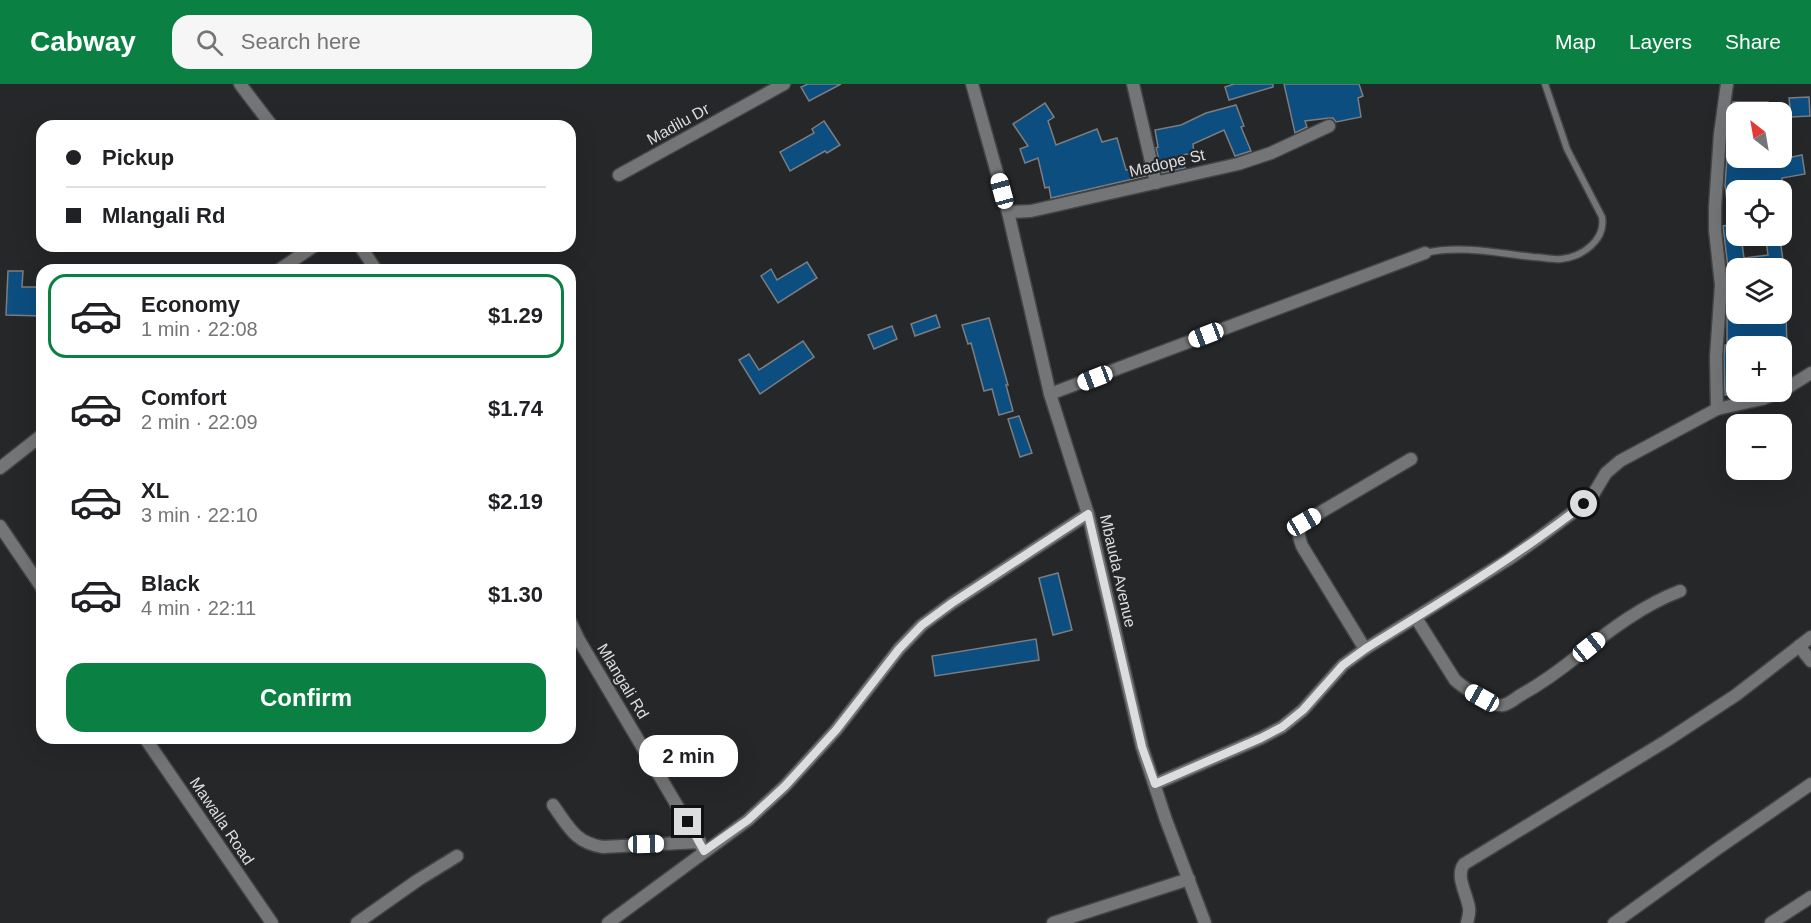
<!DOCTYPE html>
<meta charset="utf-8">
<style>
body{margin:0;font-family:Arial,sans-serif;background:#f6f6f6;color:#202124;height:100vh;display:flex;flex-direction:column;font-size:22px;white-space:nowrap}
*{box-sizing:border-box;margin:0}
p{font-size:20px;color:#757577}
.icon{flex:none;width:33px;height:33px;fill:none;stroke:currentColor;stroke-width:2;stroke-linecap:round;stroke-linejoin:round}
.map{position:relative;flex:1;overflow:hidden}
.panel{position:absolute;left:36px;top:180px;width:540px;height:480px;display:flex;flex-direction:column;background:#fff;border-radius:18px;box-shadow:0 6px 24px #0002}
.panel>*{flex:none}
.banner{position:absolute;left:36px;top:36px;width:540px;height:132px;border-radius:18px;box-shadow:0 6px 24px #0002;display:grid;align-content:center;height:132px;padding:0 30px;background:#fff}
.needle{width:39px;rotate:329deg}
.controls{position:absolute;left:1726px;top:18px;display:grid;gap:12px}
.controls a{display:grid;place-items:center;width:66px;height:66px;border-radius:12px;background:#fff;box-shadow:0 6px 24px #0002;font-size:30px}
.end{position:absolute;width:27px;height:27px;margin:-14px;border:8px solid #dcdddf;background:#111;box-shadow:0 0 0 3px #111}
.from{border-radius:50%}
.bubble{position:absolute;height:42px;border-radius:18px;background:#fff;box-shadow:0 6px 24px #0002;font-size:20px;font-weight:800;line-height:42px;text-align:center}
.car{position:absolute;width:18px;height:36px;margin:-18px -9px;border-radius:8px;box-shadow:0 0 4px 2px #0007;background:linear-gradient(#fff 24%,#345 0 40%,#fff 0 76%,#345 0 86%,#fff 0)}
.banner b{display:flex;align-items:center;gap:21px;height:57px;font-size:22px}
.banner b+b{border-top:2px solid #e0e0e0}
.banner i{width:15px;height:15px;background:#202124}
ul{padding:10px 0 0;list-style:none}
li{display:flex;align-items:center;gap:18px;height:84px;margin:0 12px 9px;padding:0 18px;border:3px solid transparent;border-radius:18px}
li div{flex:1}
li b{display:block;font-size:22px}
li em{font-style:normal;font-weight:800}
li.current{border-color:#0b8043}
li>.icon{width:54px;height:54px;stroke-width:1.5}
.cta{display:flex;gap:12px;margin-top:auto;padding:12px 30px}
.cta a{flex:1;height:69px;border-radius:18px;background:#0b8043;color:#fff;font-size:24px;font-weight:800;line-height:69px;text-align:center}
header{display:flex;align-items:center;gap:36px;box-sizing:border-box;height:84px;padding:0 30px;background:#0b8043;color:#fff}
header strong{font-size:28px}
nav{display:flex;gap:33px;margin-inline-start:auto;font-size:21px}
.search{width:420px;height:54px;background:#f6f6f6;display:flex;align-items:center;gap:15px;box-sizing:border-box;padding:0 21px;border-radius:18px;color:#757577;font-size:22px}
.map>svg:first-child{display:block}
.building{fill:#0c4e80;stroke:#7b7d80;stroke-width:1.5}
.lines{fill:none;stroke-linecap:round;stroke-linejoin:round}
.service-casing{stroke:#424446;stroke-width:9}
.minor-casing{stroke:#424446;stroke-width:15}
.tertiary-casing{stroke:#424446;stroke-width:15}
.service{stroke:#747576;stroke-width:6}
.minor{stroke:#747576;stroke-width:12}
.tertiary{stroke:#747576;stroke-width:12}
.route{stroke:#dcdddf;stroke-width:8}
.labels{text-anchor:middle;dominant-baseline:central;stroke-width:4.5;stroke-linejoin:round;paint-order:stroke}
.street-label{font-size:16px;fill:#dcdddf;stroke:#252729}
</style>
<header>
<strong>Cabway</strong>
<div class="search"><svg class="icon" aria-label="search" viewBox="0 0 24 24"><circle cx="10" cy="10" r="6"/><path d="M15 15l6 6"/></svg>Search here</div>
<nav><a>Map</a><a>Layers</a><a>Share</a></nav>
</header>
<div class="map">
<svg width="1811" height="839" viewBox="0 0 1811 839">
<rect width="100%" height="100%" fill="#252729"/>
<g class="building">
<path d="M808,0H841L809,17L801,3Z"/>
<path d="M1234,0H1273V3L1229,16L1225,3Z"/>
<path d="M1284,0H1359L1363,12L1358,14L1361,33L1336,38L1333,34H1329L1305,37L1307,43L1295,49Z"/>
<path d="M1809,13L1810,32L1791,33L1789,14Z"/>
<path d="M1733,18H1768V28H1731Z"/>
<path d="M1045,19L1054,33L1048,37L1056,61L1097,45L1102,58L1117,54L1126,86L1144,84L1146,92L1051,114L1049,103L1045,104L1038,74L1025,79L1020,65L1028,62L1013,40Z"/>
<path d="M1236,21L1244,42L1241,43L1251,67L1235,72L1224,46L1193,60L1194,69L1182,71L1185,84L1162,89L1156,64L1158,63L1155,46L1181,41L1206,29Z"/>
<path d="M824,37L840,61L827,69L825,67L790,87L780,68L814,49L812,45Z"/>
<path d="M1737,58V74H1787L1802,71L1805,90L1782,94L1783,106H1737V152H1741L1744,174L1768,171L1766,156L1780,154L1784,184H1728L1723,142L1730,141L1725,101L1728,59Z"/>
<path d="M807,178L817,194L778,219L761,192L771,185L777,196Z"/>
<path d="M8,187H23L22,203H42V232L6,231Z"/>
<path d="M1737,228V230H1786L1787,262H1737V310L1725,311L1724,273L1725,261H1727V229Z"/>
<path d="M936,231L940,243L915,252L911,240Z"/>
<path d="M989,234L1008,301H1006L1013,327L999,331L992,305L984,307L971,259L968,260L962,241Z"/>
<path d="M892,242L897,255L874,265L868,251Z"/>
<path d="M803,257L814,273L760,310L739,276L749,270L759,286Z"/>
<path d="M1019,332L1032,369L1020,373L1008,335Z"/>
<path d="M1058,489L1072,546L1053,551L1039,494Z"/>
<path d="M1036,555L1039,576L935,592L932,572Z"/>
</g>
<g class="lines">
<defs>
<path id="service" d="M1425,169C1460,161 1498,169 1533,173C1541,173 1552,176 1561,175C1582,173 1606,156 1602,133L1567,65L1545,0"/>
<g id="minor">
<path d="M240,0L272,42"/>
<path d="M1133,0L1156,99"/>
<path d="M619,91L784,0"/>
<path d="M1008,128L1031,127L1238,80L1271,69L1329,42"/>
<path d="M360,162L376,186"/>
<path d="M279,186L314,162"/>
<path d="M1782,307L1811,289"/>
<path d="M1050,310L1425,169"/>
<path d="M1717,325L1716,273L1721,201L1715,146V123L1720,50L1727,0"/>
<path d="M0,384L42,351"/>
<path d="M0,442L42,504"/>
<path d="M1416,534L1455,596C1463,603 1494,624 1503,621C1509,620 1515,615 1519,612C1543,599 1559,587 1580,570C1610,546 1643,521 1680,507"/>
<path d="M570,537L579,556L704,767"/>
<path d="M1799,562L1811,577"/>
<path d="M1365,565L1302,462C1298,451 1297,447 1304,438L1411,375"/>
<path d="M145,654L272,839"/>
<path d="M1155,700L1261,654L1282,643L1303,626L1343,581L1365,565L1509,475L1540,453L1584,420L1594,409L1606,389L1620,377L1717,325L1762,315L1781,308"/>
<path d="M553,721C568,742 575,759 603,763L700,758"/>
<path d="M357,839L418,796L457,772"/>
<path d="M608,839L748,736L785,702L836,646L899,565L922,541L952,519L1088,430"/>
<path d="M1053,839L1189,795"/>
<path d="M1467,839C1468,834 1470,829 1469,824C1467,810 1455,792 1464,780L1666,657L1736,611L1811,553"/>
<path d="M1614,839L1717,765L1811,700"/>
<path d="M1771,839L1811,813"/>
</g>
<path id="tertiary" d="M972,0L1008,128L1050,310L1088,430L1142,663L1166,736L1205,839"/>
</defs>
<use href="#service" class="service-casing"/>
<use href="#minor" class="minor-casing"/>
<use href="#tertiary" class="tertiary-casing"/>
<use href="#service" class="service"/>
<use href="#minor" class="minor"/>
<use href="#tertiary" class="tertiary"/>
</g>
<g class="lines">
<path class="route" d="M688,738L704,767L748,736L785,702L836,646L899,565L922,541L952,519L1088,430L1142,663L1155,700L1261,654L1282,643L1303,626L1343,581L1365,565C1439,519 1515,474 1584,420"/>
</g>
<g class="labels">
<g class="street-label">
<text transform="translate(678 40) rotate(-29)">Madilu Dr</text>
<text transform="translate(1167 79) rotate(-13)">Madope St</text>
<text transform="translate(1118 487) rotate(77)">Mbauda Avenue</text>
<text transform="translate(623 597) rotate(59)">Mlangali Rd</text>
<text transform="translate(222 737) rotate(56)">Mawalla Road</text>
</g>
</g>
</svg>
<div class="controls">
<a><svg class="needle" viewBox="-14 -14 28 28"><path d="M0-13l5 13h-10z" fill="#e53935"/><path d="M0 13l5-13h-10z" fill="#757577"/></svg></a>
<a><svg class="icon" aria-label="locate" viewBox="0 0 24 24"><circle cx="12" cy="12" r="6"/><path d="M12 2v4M12 18v4M2 12h4M18 12h4"/></svg></a>
<a><svg class="icon" aria-label="layers" viewBox="0 0 24 24"><path d="M12 4l9 5-9 5-9-5zM3 14l9 5 9-5"/></svg></a>
<a>+</a>
<a>−</a>
</div>
<i class="end from" style="left:1584px;top:420px"></i>
<i class="end" style="left:688px;top:738px"></i>
<div class="bubble" style="left:639px;top:651px;width:99px">2 min</div>
<i class="car" style="left:1002px;top:107px;rotate:345deg"></i>
<i class="car" style="left:1206px;top:251px;rotate:249deg"></i>
<i class="car" style="left:1095px;top:294px;rotate:249deg"></i>
<i class="car" style="left:1304px;top:438px;rotate:60deg"></i>
<i class="car" style="left:1589px;top:563px;rotate:51deg"></i>
<i class="car" style="left:1482px;top:614px;rotate:299deg"></i>
<i class="car" style="left:646px;top:760px;rotate:89deg"></i>
<div class="banner">
<b><i class="from"></i>Pickup</b>
<b><i></i>Mlangali Rd</b>
</div>
<section class="panel">
<ul>
<li class="current"><svg class="icon" aria-label="car" viewBox="0 0 24 24"><path d="M5 17H2v-5l4-1 3-4h7l3 4 3 1v5h-3M9 17h6M6 11h13"/><circle cx="7" cy="17" r="2"/><circle cx="17" cy="17" r="2"/></svg><div><b>Economy</b><p>1 min · 22:08</p></div><em>$1.29</em></li>
<li><svg class="icon" aria-label="car" viewBox="0 0 24 24"><path d="M5 17H2v-5l4-1 3-4h7l3 4 3 1v5h-3M9 17h6M6 11h13"/><circle cx="7" cy="17" r="2"/><circle cx="17" cy="17" r="2"/></svg><div><b>Comfort</b><p>2 min · 22:09</p></div><em>$1.74</em></li>
<li><svg class="icon" aria-label="car" viewBox="0 0 24 24"><path d="M5 17H2v-5l4-1 3-4h7l3 4 3 1v5h-3M9 17h6M6 11h13"/><circle cx="7" cy="17" r="2"/><circle cx="17" cy="17" r="2"/></svg><div><b>XL</b><p>3 min · 22:10</p></div><em>$2.19</em></li>
<li><svg class="icon" aria-label="car" viewBox="0 0 24 24"><path d="M5 17H2v-5l4-1 3-4h7l3 4 3 1v5h-3M9 17h6M6 11h13"/><circle cx="7" cy="17" r="2"/><circle cx="17" cy="17" r="2"/></svg><div><b>Black</b><p>4 min · 22:11</p></div><em>$1.30</em></li>
</ul>
<div class="cta"><a>Confirm</a></div>
</section>
</div>
